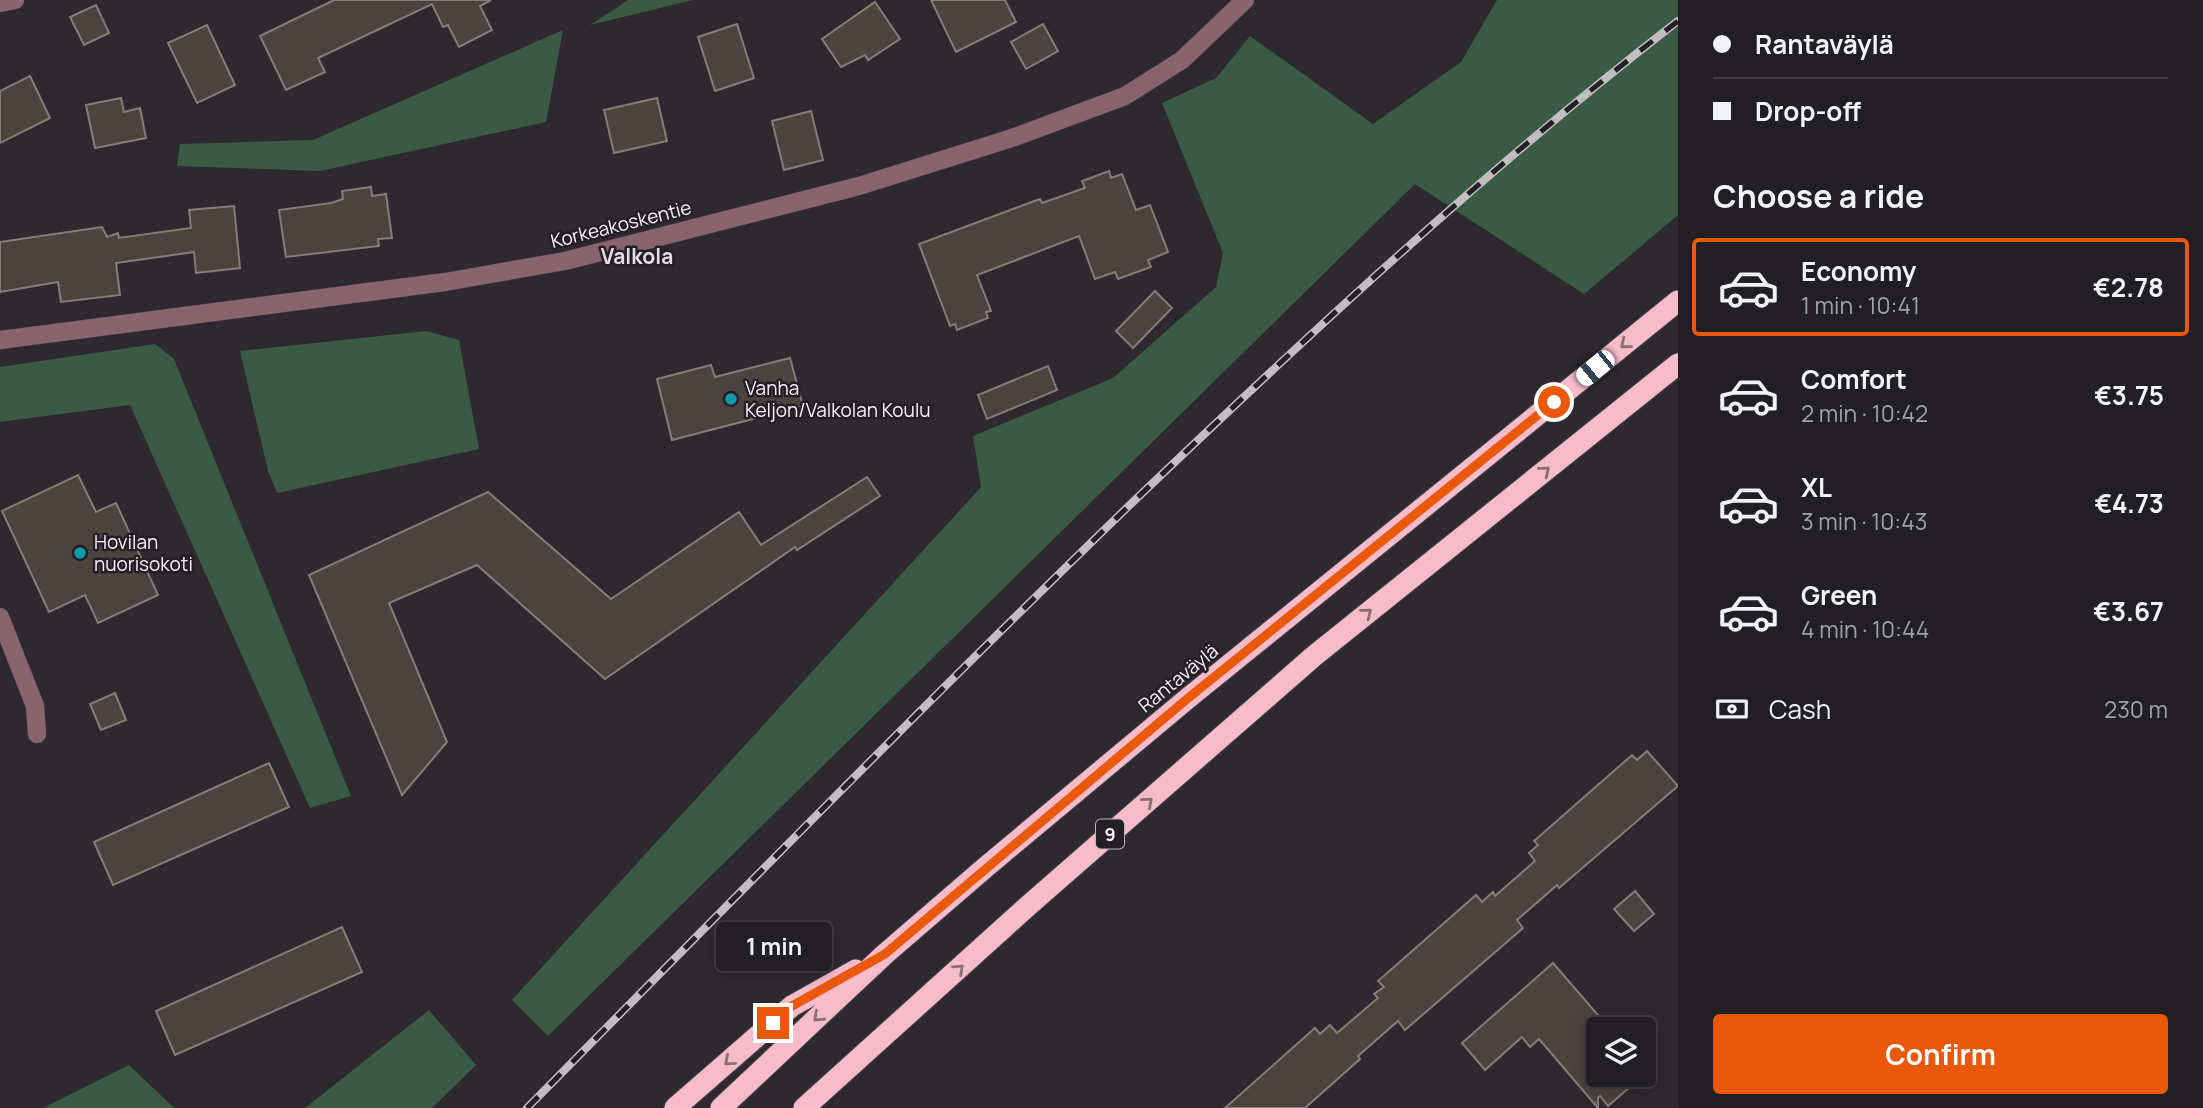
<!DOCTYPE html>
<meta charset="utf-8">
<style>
body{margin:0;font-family:Manrope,sans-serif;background:#2a272a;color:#f1f3f6;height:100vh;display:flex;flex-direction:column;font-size:26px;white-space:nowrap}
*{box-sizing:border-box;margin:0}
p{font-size:23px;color:#a2a2a5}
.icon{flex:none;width:38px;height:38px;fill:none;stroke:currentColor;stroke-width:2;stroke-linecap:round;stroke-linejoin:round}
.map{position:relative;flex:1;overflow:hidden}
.details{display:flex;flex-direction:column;background:#221f22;width:525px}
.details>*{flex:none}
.guide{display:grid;align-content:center;height:154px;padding:0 35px;background:#221f22}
.controls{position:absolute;left:1586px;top:1017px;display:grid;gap:14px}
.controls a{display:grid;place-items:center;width:70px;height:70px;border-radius:7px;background:#221f22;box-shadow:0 4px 18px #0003,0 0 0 2px #3f3d40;font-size:35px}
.end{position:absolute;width:32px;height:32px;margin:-16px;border:9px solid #ea580c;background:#fff;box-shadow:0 0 0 4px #fff}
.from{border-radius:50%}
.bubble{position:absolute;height:49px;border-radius:7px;background:#221f22;box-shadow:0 4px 18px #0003,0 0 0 2px #3f3d40;font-size:23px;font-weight:700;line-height:49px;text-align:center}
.car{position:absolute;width:21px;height:42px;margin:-21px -10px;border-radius:9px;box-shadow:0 0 5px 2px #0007;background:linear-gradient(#fff 24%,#345 0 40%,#fff 0 76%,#345 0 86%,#fff 0)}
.guide b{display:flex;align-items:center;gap:24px;height:66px;font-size:26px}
.guide b+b{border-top:2px solid #3f3d40}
.guide i{width:18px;height:18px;background:#f1f3f6}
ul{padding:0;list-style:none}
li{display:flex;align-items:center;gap:21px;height:98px;margin:0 14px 10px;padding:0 21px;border:4px solid transparent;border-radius:7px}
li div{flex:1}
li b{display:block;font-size:26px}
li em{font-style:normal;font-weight:700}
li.on{border-color:#ea580c}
li>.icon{width:63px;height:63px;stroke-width:1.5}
h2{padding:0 35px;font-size:32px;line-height:84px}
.pay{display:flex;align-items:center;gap:18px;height:77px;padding:0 35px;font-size:26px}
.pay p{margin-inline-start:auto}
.button{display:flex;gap:14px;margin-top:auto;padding:14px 35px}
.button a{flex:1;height:80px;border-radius:7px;background:#ea580c;color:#fff;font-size:28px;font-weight:700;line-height:80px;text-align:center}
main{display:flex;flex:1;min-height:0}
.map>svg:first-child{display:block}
.green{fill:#3a5a45}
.building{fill:#4a433f;stroke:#857d79;stroke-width:2}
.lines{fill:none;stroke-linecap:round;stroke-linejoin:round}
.street-casing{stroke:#49454a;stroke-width:19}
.highway-casing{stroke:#49454a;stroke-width:23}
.street{stroke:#89636d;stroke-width:18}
.highway{stroke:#f6bccc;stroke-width:21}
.rail-casing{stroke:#c1bec2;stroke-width:8}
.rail{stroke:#231f25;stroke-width:5;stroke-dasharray:16;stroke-linecap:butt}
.oneway{stroke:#8c6e78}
.route{stroke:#ea580c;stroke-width:9}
.culture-dot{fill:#0f9aa8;stroke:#231f25;stroke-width:2.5}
.labels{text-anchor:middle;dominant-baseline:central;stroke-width:5;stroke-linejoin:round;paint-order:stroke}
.shield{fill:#231f25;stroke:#b7b4b8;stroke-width:2}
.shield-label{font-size:18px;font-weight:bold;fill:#f6f4f7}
.street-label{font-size:19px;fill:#f6f4f7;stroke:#231f25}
.poi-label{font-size:19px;fill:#f6f4f7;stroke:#231f25;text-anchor:start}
.neighbourhood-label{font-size:21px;font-weight:bold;fill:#e4dee6;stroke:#231f25}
</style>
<main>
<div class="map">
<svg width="1678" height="1108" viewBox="0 0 1678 1108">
<rect width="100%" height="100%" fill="#2d292e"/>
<g class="green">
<path d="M628,0H693L590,25Z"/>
<path d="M1497,0H1678V215L1584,294L1415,184L548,1036L512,1000L981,487L973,436L1113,378L1216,287L1223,253L1162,103L1216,78L1250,36L1373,124L1461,62Z"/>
<path d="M563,30L546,122L320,171L177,166L180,144L313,140Z"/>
<path d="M426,331L459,340L479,449L277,493L268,471L240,351Z"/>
<path d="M155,344L174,359L351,796L310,808L130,405L0,422V367Z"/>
<path d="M429,1010L476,1065L432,1108H305Z"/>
<path d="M129,1065L174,1108H43Z"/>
</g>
<g class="building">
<path d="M334,0H491L480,6L492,30L459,47L448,25L443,27L432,4L318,58L325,72L286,90L260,36Z"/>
<path d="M931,0H1005L1016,22L956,52Z"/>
<path d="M875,2L900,39L868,60L865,55L841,67L822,39Z"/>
<path d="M96,5L109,33L84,45L70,17Z"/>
<path d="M737,24L754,78L715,91L698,37Z"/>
<path d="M1043,24L1058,51L1026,69L1011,42Z"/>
<path d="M207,25L235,85L197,103L168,43Z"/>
<path d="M30,76L50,118L0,143V91Z"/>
<path d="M121,98L124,112L140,108L146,138L95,148L86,105Z"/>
<path d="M657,98L667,141L614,153L604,110Z"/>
<path d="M811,111L823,160L784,170L772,121Z"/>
<path d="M1109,171L1111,178L1122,174L1136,210L1150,205L1168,252L1148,260L1151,267L1118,279L1115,272L1095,279L1079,236L977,275L991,311L986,312L988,318L957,330L955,324L950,326L919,244L1040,199L1042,203L1085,188L1082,181Z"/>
<path d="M371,187L372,196L386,194L392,238L378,239L379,246L286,257L279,210L331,203L343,199L342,191Z"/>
<path d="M234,206L240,268L196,273L194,252L116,263L120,295L61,302L58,282L0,292V242L102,227L107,237L118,233L119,238L191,228L189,210Z"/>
<path d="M1155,291L1172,308L1133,348L1116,331Z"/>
<path d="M790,358L803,406L672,440L657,379L711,365L715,377Z"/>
<path d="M1048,366L1057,390L987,419L978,395Z"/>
<path d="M78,475L96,512L116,503L158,595L98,623L85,595L49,612L2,511Z"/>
<path d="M867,477L880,496L797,550L795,547L605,679L477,565L389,603L447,742L402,795L309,575L488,492L611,599L739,512L761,545Z"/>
<path d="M115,693L126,720L101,730L90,704Z"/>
<path d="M1647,751L1678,786L1559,888L1557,885L1517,920L1523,928L1405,1030L1398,1021L1358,1056L1360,1059L1305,1108H1225L1315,1028L1320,1034L1330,1025L1337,1033L1378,998L1374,994L1384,987L1378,981L1476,895L1482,902L1493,892L1495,896L1535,861L1529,853L1538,845L1534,841L1632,755L1637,760Z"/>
<path d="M269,763L289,807L113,885L94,842Z"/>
<path d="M1635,891L1654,914L1634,931L1614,909Z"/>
<path d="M342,927L362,972L175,1055L156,1011Z"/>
<path d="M1553,963L1598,1015V1074H1645L1608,1106L1600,1096L1598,1098V1108L1539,1039L1530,1047L1522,1037L1485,1070L1462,1043Z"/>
</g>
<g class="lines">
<defs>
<g id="street">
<path d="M0,3L15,0"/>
<path d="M0,340L445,282L565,261L859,186L1012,138L1125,96L1182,60L1245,0"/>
<path d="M0,617L35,706L37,734"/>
</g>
<g id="highway">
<path d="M675,1108L792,1006L856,970"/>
<path d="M721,1108L885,954L987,866L1187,699L1678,301"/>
<path d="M804,1108L1029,905L1314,656L1678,364"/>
</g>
</defs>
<use href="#street" class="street-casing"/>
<use href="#highway" class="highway-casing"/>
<use href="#street" class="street"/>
<use href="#highway" class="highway"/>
<defs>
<path id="rail" d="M527,1108C729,904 929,699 1135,500C1310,333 1487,169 1678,21"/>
</defs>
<use href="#rail" class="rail-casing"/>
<use href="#rail" class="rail"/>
</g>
<defs><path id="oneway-chevron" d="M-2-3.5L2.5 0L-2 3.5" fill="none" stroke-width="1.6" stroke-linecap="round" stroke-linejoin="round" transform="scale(1.75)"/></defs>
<g class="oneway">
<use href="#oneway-chevron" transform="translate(1625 344) rotate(141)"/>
<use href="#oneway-chevron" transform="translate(1545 471) rotate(-39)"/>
<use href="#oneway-chevron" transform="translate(1367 613) rotate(-39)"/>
<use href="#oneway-chevron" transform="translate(1148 802) rotate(-41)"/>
<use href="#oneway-chevron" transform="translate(959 969) rotate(-42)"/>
<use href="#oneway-chevron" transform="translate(818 1017) rotate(137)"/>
<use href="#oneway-chevron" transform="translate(729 1061) rotate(139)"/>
</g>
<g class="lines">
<path class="route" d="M773,1023L792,1006L885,954L1187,699L1554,402"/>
</g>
<g class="culture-dot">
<circle cx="731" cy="399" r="7"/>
<circle cx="80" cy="553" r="7"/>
</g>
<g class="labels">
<rect class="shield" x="1096" y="819.5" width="28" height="29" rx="5"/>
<g class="shield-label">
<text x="1110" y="834">9</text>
</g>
<g class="street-label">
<text transform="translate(621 224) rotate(-14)">Korkeakoskentie</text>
<text transform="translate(1178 678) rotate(-39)">Rantaväylä</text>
</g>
<g class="poi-label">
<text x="745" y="388">Vanha<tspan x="745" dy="22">Keljon/Valkolan Koulu</tspan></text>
<text x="94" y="542">Hovilan<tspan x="94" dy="22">nuorisokoti</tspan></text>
</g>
<g class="neighbourhood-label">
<text x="637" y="256">Valkola</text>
</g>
</g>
</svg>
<div class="controls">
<a><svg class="icon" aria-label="layers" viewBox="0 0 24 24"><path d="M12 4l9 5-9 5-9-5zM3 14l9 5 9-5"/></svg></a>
</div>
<i class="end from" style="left:1554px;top:402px"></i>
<i class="end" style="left:773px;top:1023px"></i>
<div class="bubble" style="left:716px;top:922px;width:116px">1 min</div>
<i class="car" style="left:1595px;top:368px;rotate:231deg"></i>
</div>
<section class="details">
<div class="guide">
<b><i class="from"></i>Rantaväylä</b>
<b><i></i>Drop-off</b>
</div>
<h2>Choose a ride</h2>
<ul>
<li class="on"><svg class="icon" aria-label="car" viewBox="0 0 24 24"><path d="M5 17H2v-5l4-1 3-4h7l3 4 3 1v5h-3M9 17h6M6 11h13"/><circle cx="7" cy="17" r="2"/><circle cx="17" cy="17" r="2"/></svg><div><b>Economy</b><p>1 min · 10:41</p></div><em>€2.78</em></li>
<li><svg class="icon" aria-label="car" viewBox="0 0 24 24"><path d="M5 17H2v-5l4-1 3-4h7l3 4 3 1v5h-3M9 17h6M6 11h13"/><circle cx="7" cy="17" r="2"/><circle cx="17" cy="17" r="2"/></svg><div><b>Comfort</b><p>2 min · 10:42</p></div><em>€3.75</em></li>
<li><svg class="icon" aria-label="car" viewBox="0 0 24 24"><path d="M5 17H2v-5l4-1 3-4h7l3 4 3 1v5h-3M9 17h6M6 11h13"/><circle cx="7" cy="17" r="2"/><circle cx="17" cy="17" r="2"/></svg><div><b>XL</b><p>3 min · 10:43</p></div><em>€4.73</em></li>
<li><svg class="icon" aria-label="car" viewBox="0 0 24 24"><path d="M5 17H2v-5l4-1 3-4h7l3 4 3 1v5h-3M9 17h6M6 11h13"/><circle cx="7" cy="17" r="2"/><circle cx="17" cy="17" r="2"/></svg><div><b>Green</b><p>4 min · 10:44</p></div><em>€3.67</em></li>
</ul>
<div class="pay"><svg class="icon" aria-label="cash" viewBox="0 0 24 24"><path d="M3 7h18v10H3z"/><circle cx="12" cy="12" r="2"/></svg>Cash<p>230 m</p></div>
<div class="button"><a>Confirm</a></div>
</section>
</main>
